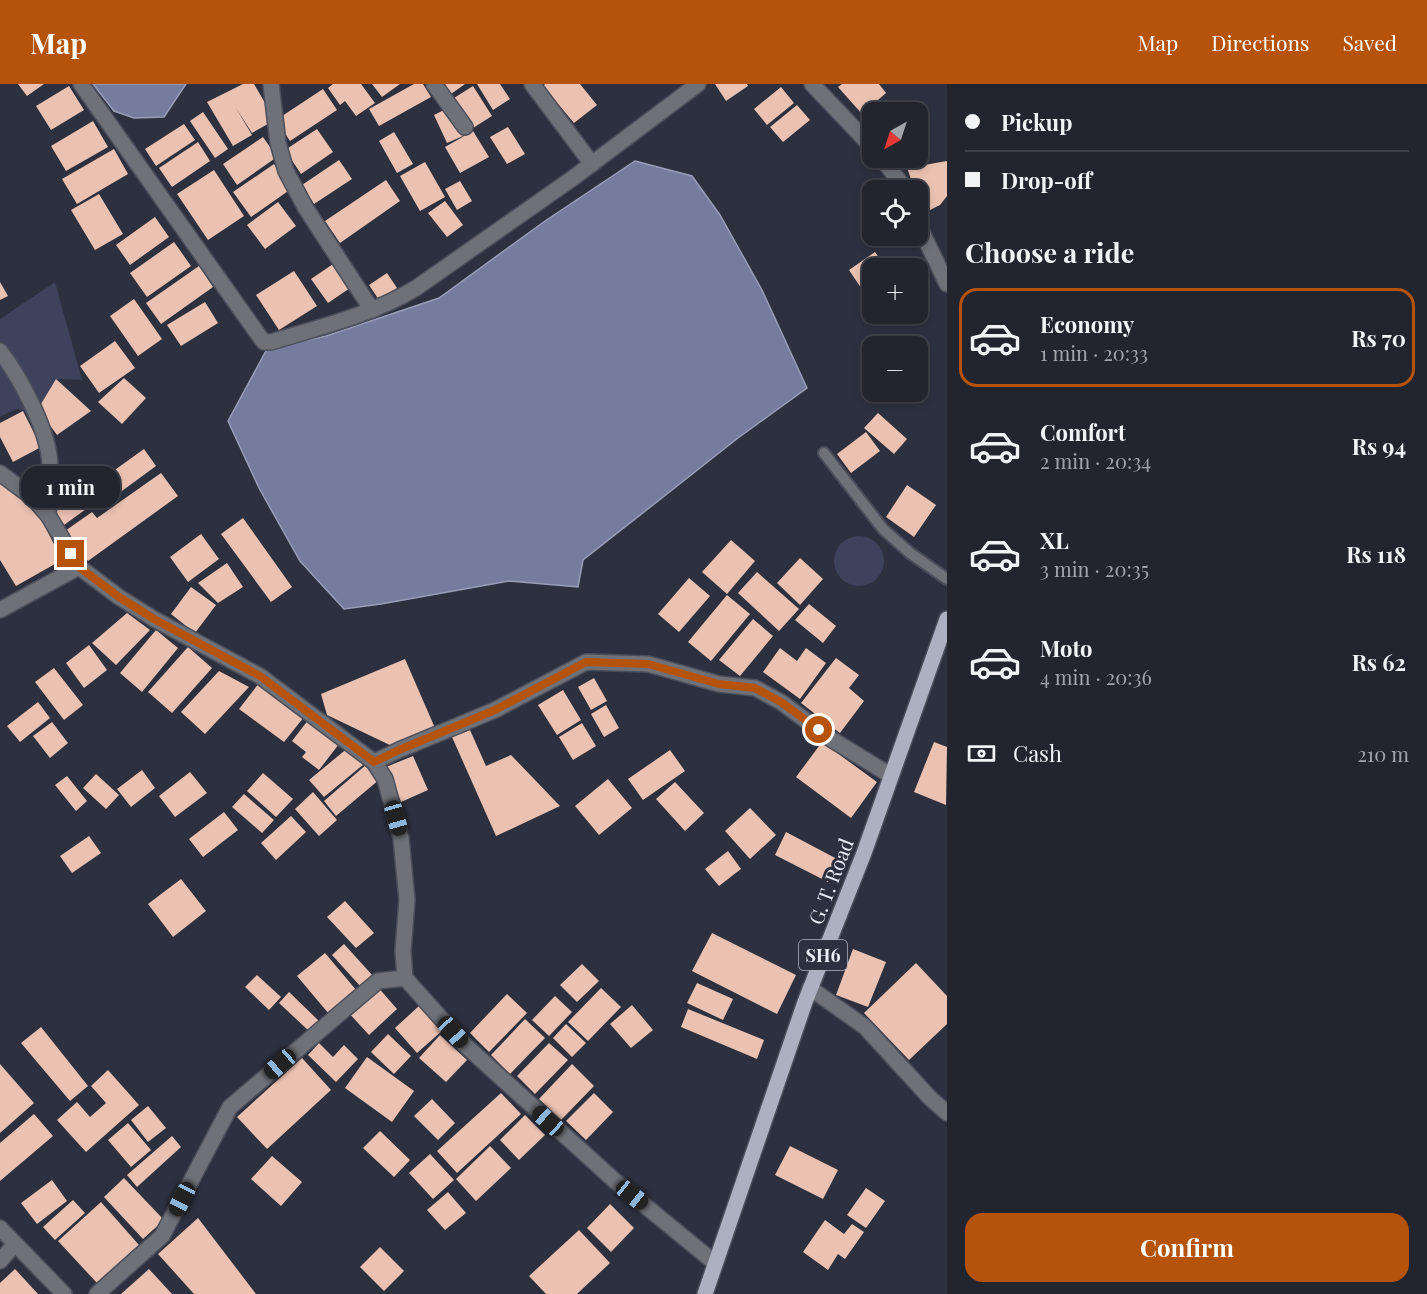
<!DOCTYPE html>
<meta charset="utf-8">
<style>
body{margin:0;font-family:"Playfair Display",serif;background:#2a2c36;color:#f1f3f6;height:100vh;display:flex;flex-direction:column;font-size:22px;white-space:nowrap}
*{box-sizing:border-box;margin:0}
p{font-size:20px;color:#a2a4aa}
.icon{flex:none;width:33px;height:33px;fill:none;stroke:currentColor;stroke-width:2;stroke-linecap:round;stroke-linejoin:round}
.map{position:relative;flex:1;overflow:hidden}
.side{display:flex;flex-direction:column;background:#22242e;width:480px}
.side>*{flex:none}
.banner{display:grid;align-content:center;height:132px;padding:0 18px;background:#22242e}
.needle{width:39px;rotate:219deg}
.controls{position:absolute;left:862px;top:18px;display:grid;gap:12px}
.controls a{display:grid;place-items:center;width:66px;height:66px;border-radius:12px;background:#22242e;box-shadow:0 3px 9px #0003,0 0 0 2px #3f414a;font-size:30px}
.end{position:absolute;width:27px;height:27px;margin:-14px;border:8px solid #b45309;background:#fff;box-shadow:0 0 0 3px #fff}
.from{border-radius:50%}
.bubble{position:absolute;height:42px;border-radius:18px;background:#22242e;box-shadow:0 3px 9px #0003,0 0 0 2px #3f414a;font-size:20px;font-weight:700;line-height:42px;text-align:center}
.car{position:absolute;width:18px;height:36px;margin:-18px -9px;border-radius:8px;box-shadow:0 0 4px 2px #0007;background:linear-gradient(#222 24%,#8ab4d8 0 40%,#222 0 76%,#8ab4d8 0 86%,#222 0)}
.banner b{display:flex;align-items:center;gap:21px;height:57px;font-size:22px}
.banner b+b{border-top:2px solid #3f414a}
.banner i{width:15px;height:15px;background:#f1f3f6}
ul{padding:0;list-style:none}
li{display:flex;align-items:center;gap:18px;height:99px;margin:0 12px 9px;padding:0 6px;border:3px solid transparent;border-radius:18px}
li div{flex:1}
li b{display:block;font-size:22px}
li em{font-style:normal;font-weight:700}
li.current{border-color:#b45309}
li>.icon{width:54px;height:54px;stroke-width:1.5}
h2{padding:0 18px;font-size:27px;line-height:72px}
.pay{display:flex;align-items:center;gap:15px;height:66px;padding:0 18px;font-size:22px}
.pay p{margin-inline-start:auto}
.action{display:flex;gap:12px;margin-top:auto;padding:12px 18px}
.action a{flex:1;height:69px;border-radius:18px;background:#b45309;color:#fff;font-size:24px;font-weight:700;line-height:69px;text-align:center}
header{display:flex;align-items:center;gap:36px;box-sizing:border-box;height:84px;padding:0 30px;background:#b45309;color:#fff}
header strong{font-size:28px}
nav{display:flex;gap:33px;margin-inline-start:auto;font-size:21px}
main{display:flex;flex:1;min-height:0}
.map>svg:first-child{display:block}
.green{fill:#3f425c}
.water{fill:#767c9e;stroke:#999eb8;stroke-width:1.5}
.building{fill:#ebc1b1}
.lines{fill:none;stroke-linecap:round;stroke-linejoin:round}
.service-casing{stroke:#4b4e5b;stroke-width:14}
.minor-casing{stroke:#4b4e5b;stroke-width:18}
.tertiary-casing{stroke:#4b4e5b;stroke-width:18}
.primary-casing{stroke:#4b4e5b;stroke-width:18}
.service{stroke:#6f7178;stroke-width:10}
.minor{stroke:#6f7178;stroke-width:15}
.tertiary{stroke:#6f7178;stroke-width:15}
.primary{stroke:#adb0c0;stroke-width:15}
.route{stroke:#b45309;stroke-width:8}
.labels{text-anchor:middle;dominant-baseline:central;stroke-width:6;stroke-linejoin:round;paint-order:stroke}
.shield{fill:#2d303e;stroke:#b1b4bf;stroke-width:1.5}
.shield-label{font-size:18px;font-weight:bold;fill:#eaecf6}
.street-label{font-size:20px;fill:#eaecf6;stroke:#2d303e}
</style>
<header>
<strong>Map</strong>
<nav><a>Map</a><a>Directions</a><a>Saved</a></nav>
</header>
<main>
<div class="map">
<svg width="947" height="1210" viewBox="0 0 947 1210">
<rect width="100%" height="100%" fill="#2d303e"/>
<g class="green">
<path d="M55,198L82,296L56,295L38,325L28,331L23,326L16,325L0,333V235Z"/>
<circle cx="859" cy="477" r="25"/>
</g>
<g class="water">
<path d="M93,0H186L164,33L134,34L114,27Z"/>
<path d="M635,77L692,92L720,131L762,206L807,304L738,354L583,476L578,503L509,497L381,520L344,525L300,477L259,404L228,337L267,265L326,252L439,214L545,137Z"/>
</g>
<g class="building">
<path d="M18,0H44L27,12Z"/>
<path d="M243,0H254L275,36L252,49L236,24L252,51L233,62L207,18Z"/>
<path d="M333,0H361L375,19L356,32L345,17L340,21L328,4Z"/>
<path d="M372,0H400L382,13Z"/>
<path d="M414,0H423L431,13L379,42L369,25Z"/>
<path d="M443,0H465L451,10Z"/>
<path d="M477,0H500L510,15L493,26Z"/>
<path d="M545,0H580L597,21L574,39L543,2Z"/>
<path d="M715,0H747L748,2L726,17Z"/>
<path d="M842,0H879L886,9L862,30L838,3Z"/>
<path d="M69,2L84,26L51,46L36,22Z"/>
<path d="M473,2L492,32L473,44L454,14Z"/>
<path d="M781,3L794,19L767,41L754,25Z"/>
<path d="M323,5L337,26L290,57L276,36Z"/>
<path d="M797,21L810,36L783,58L770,43Z"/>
<path d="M448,24L463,52L447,59L434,31Z"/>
<path d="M203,28L228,65L215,74L190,37Z"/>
<path d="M93,37L108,63L66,87L51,62Z"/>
<path d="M184,40L195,56L156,82L145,65Z"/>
<path d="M508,43L525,70L507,80L490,53Z"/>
<path d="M317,45L333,68L301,90L285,66Z"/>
<path d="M473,47L489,73L460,89L445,63Z"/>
<path d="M394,48L413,80L397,89L379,57Z"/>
<path d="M263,53L277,73L237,101L223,80Z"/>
<path d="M198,58L210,77L172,103L159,84Z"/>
<path d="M114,65L128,90L77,120L62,95Z"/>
<path d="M339,76L352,95L314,120L302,101Z"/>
<path d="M947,77V112L940,121L924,129L918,114V106H915L907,84Z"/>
<path d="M425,78L445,113L420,127L400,92Z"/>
<path d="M274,80L291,105L251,133L233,108Z"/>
<path d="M214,86L244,132L208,156L177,110Z"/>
<path d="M386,96L400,117L340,159L325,137Z"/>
<path d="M460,97L472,117L457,126L445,105Z"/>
<path d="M99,110L123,150L95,166L71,126Z"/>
<path d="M445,117L463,141L447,153L428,129Z"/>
<path d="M278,118L296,142L265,165L247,141Z"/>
<path d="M155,133L169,153L130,181L116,161Z"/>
<path d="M174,158L191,182L147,213L130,189Z"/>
<path d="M875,168L886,184H873V205L865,210L849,186Z"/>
<path d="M336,178L353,202L328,219L311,195Z"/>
<path d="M199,182L213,203L161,240L146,219Z"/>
<path d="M294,187L317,222L279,246L256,211Z"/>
<path d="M387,189L397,204L379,216L369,201Z"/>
<path d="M918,194L926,206L918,212Z"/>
<path d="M0,198L8,212L0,216Z"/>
<path d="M134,215L162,255L138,272L110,232Z"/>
<path d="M205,218L218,239L181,262L167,241Z"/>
<path d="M115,257L135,284L99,309L80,282Z"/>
<path d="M124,294L146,314L122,340L98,318Z"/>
<path d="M56,295L91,327L57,351L38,325Z"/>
<path d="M23,327L41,363L13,378L0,353V339Z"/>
<path d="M878,329L907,355L894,370L864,344Z"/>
<path d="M866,348L880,367L851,389L837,370Z"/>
<path d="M144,365L156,382L111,415L98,398Z"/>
<path d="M161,389L178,412L88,477L65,447L92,428L97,434Z"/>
<path d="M0,396L32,417L62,476L16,502L0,476Z"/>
<path d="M93,397L104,412L64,441L53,426Z"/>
<path d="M907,401L936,421L914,453L886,433Z"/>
<path d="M243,434L292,503L271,518L221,450Z"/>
<path d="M201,450L219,475L188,498L170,473Z"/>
<path d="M731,456L755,477L727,510L702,488Z"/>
<path d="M800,474L823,495L800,521L777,499Z"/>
<path d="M227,479L243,503L218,519L198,499Z"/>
<path d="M757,488L799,525L779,547L738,509Z"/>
<path d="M689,494L710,512L679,548L658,530Z"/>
<path d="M191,503L216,521L195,549L171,530Z"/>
<path d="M727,511L750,530L711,577L688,558Z"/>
<path d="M809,520L836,542L823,559L795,536Z"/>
<path d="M127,529L150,546L116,581L92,559Z"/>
<path d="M753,535L773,552L740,592L719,576Z"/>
<path d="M156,546L178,564L142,608L120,589Z"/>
<path d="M89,561L107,586L84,604L66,579Z"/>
<path d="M188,563L212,584L172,629L148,608Z"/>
<path d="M780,564L797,577L806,564L826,579L800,615L763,588Z"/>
<path d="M836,574L859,591L849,604L864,617L840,649L801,619Z"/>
<path d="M405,575L435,644L394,663L327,631L321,610Z"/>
<path d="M54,584L83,621L64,636L35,598Z"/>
<path d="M219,587L249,603L205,650L181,628Z"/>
<path d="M594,594L607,617L591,626L578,603Z"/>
<path d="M259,599L304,633L284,658L239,625Z"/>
<path d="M563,606L581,636L557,651L538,621Z"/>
<path d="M38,618L50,634L20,658L7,642Z"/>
<path d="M606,621L619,644L604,653L591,630Z"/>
<path d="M309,635L339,660L319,686L302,673L306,668L292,657Z"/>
<path d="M52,638L68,659L50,674L33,652Z"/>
<path d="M582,639L596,662L573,676L559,653Z"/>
<path d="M470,646L486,682L511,671L560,722L496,752L452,653Z"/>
<path d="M822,658L877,698L851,734L796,693Z"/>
<path d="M934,658L947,663L946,721L914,708Z"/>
<path d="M349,663L364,680L324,713L309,696Z"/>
<path d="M670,666L685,687L643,716L628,695Z"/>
<path d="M413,672L428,706L401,718L386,683Z"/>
<path d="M367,680L380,695L336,732L324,717Z"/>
<path d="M142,686L155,704L131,723L117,705Z"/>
<path d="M190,688L207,709L175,733L159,712Z"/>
<path d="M263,689L293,715L276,733L247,707Z"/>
<path d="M96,690L119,711L106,725L83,704Z"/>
<path d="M67,692L87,717L76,727L55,701Z"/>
<path d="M608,695L632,724L599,751L575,722Z"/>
<path d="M675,698L704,729L685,747L656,715Z"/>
<path d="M313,708L337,736L319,752L295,725Z"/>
<path d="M244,710L274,736L262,749L232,723Z"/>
<path d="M750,724L776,751L750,775L725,747Z"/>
<path d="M224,728L238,746L203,773L189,755Z"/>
<path d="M291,732L306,748L276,776L261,759Z"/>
<path d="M786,748L839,776L828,798L775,771Z"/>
<path d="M89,752L101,769L72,789L60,772Z"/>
<path d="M728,767L741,785L719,802L705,785Z"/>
<path d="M181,795L206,827L173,853L148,820Z"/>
<path d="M345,817L374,849L356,864L327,833Z"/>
<path d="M712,849L796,891L777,930L692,887Z"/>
<path d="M344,860L373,892L361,903L332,871Z"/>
<path d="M853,865L886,878L868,923L836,911Z"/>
<path d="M325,869L357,907L329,930L297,892Z"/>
<path d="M916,879L947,912V940L909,976L864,929Z"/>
<path d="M582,880L599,897L577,918L560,901Z"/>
<path d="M257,891L281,913L269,926L245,903Z"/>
<path d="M697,899L733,915L723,936L687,919Z"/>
<path d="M376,901L397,925L369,951L347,927Z"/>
<path d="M601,904L621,923L588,957L568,938Z"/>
<path d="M289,908L320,938L310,948L279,919Z"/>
<path d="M507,910L527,929L489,968L470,949Z"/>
<path d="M555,912L572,928L549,952L532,936Z"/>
<path d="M420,921L443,946L417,969L395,944Z"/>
<path d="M632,921L653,946L631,964L610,940Z"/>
<path d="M688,925L764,956L757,975L681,943Z"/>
<path d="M525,935L545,954L510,990L491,971Z"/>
<path d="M566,940L586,959L572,973L553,954Z"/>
<path d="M41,943L88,1002L70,1017L21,959Z"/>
<path d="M388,950L411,972L394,990L371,968Z"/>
<path d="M440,951L467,976L446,998L419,974Z"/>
<path d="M319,959L333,973L344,961L358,975L336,998L308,971Z"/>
<path d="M549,959L568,976L535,1010L517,992Z"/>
<path d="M367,973L414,1007L392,1038L345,1004Z"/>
<path d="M302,974L331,1006L267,1065L237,1033Z"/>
<path d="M0,980L34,1019L0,1049Z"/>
<path d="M572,980L594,1002L561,1036L539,1015Z"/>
<path d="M108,986L139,1021L86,1068L57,1036L77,1018L90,1033L106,1019L91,1002Z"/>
<path d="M501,1009L521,1030L457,1089L437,1067Z"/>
<path d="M594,1009L613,1028L586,1056L566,1037Z"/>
<path d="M432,1015L455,1039L438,1056L414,1032Z"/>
<path d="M148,1022L166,1044L148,1058L131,1036Z"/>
<path d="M34,1030L53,1052L0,1097V1059Z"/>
<path d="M525,1031L545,1051L519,1076L500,1056Z"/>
<path d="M128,1039L151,1066L131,1083L108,1056Z"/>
<path d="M380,1047L410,1076L394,1093L363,1064Z"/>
<path d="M172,1052L181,1063L137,1103L127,1091Z"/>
<path d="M490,1062L511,1084L476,1117L456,1095Z"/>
<path d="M790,1062L838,1086L823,1115L775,1091Z"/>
<path d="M430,1070L454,1096L433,1115L409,1089Z"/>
<path d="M272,1072L302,1098L281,1122L251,1095Z"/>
<path d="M124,1094L164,1136L143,1155L104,1113Z"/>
<path d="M52,1096L67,1117L37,1140L21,1119Z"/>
<path d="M866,1104L885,1117L866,1144L847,1131Z"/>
<path d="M448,1108L466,1129L445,1146L427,1126Z"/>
<path d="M73,1116L85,1129L55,1156L43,1143Z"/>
<path d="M101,1118L139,1161L97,1199L58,1157Z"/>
<path d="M610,1120L634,1144L611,1168L587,1144Z"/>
<path d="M198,1134L256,1210H194L158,1170Z"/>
<path d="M825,1136L844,1150L852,1140L864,1148L845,1175L838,1170L828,1186L803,1168Z"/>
<path d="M579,1146L610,1179L577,1210H546L529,1192Z"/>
<path d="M380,1163L404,1187L384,1207L360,1183Z"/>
<path d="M15,1185L38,1210H0V1199Z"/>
<path d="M149,1185L172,1210H121Z"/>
</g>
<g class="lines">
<defs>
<path id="service" d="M824,369L883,445L910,469L947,495"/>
<g id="minor">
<path d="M81,0L260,253L264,258H271C320,243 372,231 416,204L573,94L698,0"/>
<path d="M271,0L278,59L286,87L305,123L372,226"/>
<path d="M434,0L465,43"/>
<path d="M532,0L592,80"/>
<path d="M812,0L873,64"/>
<path d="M881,74L901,99L904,106"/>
<path d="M918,140L947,200"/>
<path d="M0,267C20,293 44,339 49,371C52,391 49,411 48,431"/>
<path d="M0,389L32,413L48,431L79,483L119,513L154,535L260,592L374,678L385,695L401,754L407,816L403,867L405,894L465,961L615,1097L715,1179"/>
<path d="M0,526L79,483"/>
<path d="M374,678L399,666L495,626L586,578L648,580L719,600L755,604L781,618L831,655L890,691"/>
<path d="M810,904L865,943L930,1014L947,1029"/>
<path d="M0,1177L15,1160"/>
<path d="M97,1210L162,1152L230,1023L378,897L405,894"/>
</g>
<path id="tertiary" d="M0,1144L64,1210"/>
<path id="primary" d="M705,1210L805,918L864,769L947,535"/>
</defs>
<use href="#service" class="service-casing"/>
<use href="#minor" class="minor-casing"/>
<use href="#tertiary" class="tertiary-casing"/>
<use href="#primary" class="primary-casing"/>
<use href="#service" class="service"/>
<use href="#minor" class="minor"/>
<use href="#tertiary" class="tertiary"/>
<use href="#primary" class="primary"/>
</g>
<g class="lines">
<path class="route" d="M71,470L79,483L119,513L154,535L260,592L374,678L399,666L495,626L586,578L648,580L719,600L755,604L781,618L819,646"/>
</g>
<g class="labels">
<rect class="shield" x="799" y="856" width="48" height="30" rx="4.5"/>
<g class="shield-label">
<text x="823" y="871">SH6</text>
</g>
<g class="street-label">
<text transform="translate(830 797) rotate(-69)">G. T. Road</text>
</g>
</g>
</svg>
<div class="controls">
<a><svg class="needle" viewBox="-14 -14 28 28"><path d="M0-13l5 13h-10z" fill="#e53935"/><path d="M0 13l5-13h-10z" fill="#a2a4aa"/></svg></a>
<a><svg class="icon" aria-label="locate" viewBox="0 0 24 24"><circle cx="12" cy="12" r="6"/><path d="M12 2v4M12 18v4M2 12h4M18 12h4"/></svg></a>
<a>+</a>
<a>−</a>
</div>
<i class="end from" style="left:819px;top:646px"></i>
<i class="end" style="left:71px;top:470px"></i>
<div class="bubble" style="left:21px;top:382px;width:99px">1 min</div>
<i class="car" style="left:396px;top:734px;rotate:164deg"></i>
<i class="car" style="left:453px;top:948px;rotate:138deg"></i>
<i class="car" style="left:280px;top:980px;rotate:229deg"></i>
<i class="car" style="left:548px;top:1037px;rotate:312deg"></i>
<i class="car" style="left:632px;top:1111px;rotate:129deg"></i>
<i class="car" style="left:182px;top:1115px;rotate:207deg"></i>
</div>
<section class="side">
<div class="banner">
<b><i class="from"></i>Pickup</b>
<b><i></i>Drop-off</b>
</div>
<h2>Choose a ride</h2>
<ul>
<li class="current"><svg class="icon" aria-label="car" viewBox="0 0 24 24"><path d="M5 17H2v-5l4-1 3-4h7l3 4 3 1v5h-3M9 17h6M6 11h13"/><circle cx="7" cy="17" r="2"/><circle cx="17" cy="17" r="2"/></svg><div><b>Economy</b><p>1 min · 20:33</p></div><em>Rs 70</em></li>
<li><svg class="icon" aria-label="car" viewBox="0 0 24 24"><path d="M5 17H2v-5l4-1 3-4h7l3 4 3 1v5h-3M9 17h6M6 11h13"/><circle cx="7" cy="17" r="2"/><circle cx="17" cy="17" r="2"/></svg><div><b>Comfort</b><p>2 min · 20:34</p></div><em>Rs 94</em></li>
<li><svg class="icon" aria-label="car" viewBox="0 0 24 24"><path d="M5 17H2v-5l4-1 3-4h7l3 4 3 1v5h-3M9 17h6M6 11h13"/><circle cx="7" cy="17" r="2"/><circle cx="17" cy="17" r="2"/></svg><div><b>XL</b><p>3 min · 20:35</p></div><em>Rs 118</em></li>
<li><svg class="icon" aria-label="car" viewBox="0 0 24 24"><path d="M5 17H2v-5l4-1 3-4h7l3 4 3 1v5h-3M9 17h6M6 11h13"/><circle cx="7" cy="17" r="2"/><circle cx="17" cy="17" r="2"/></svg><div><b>Moto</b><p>4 min · 20:36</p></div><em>Rs 62</em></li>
</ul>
<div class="pay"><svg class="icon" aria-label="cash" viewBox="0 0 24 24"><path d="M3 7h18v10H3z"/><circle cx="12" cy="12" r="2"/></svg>Cash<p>210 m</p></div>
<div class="action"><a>Confirm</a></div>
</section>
</main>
